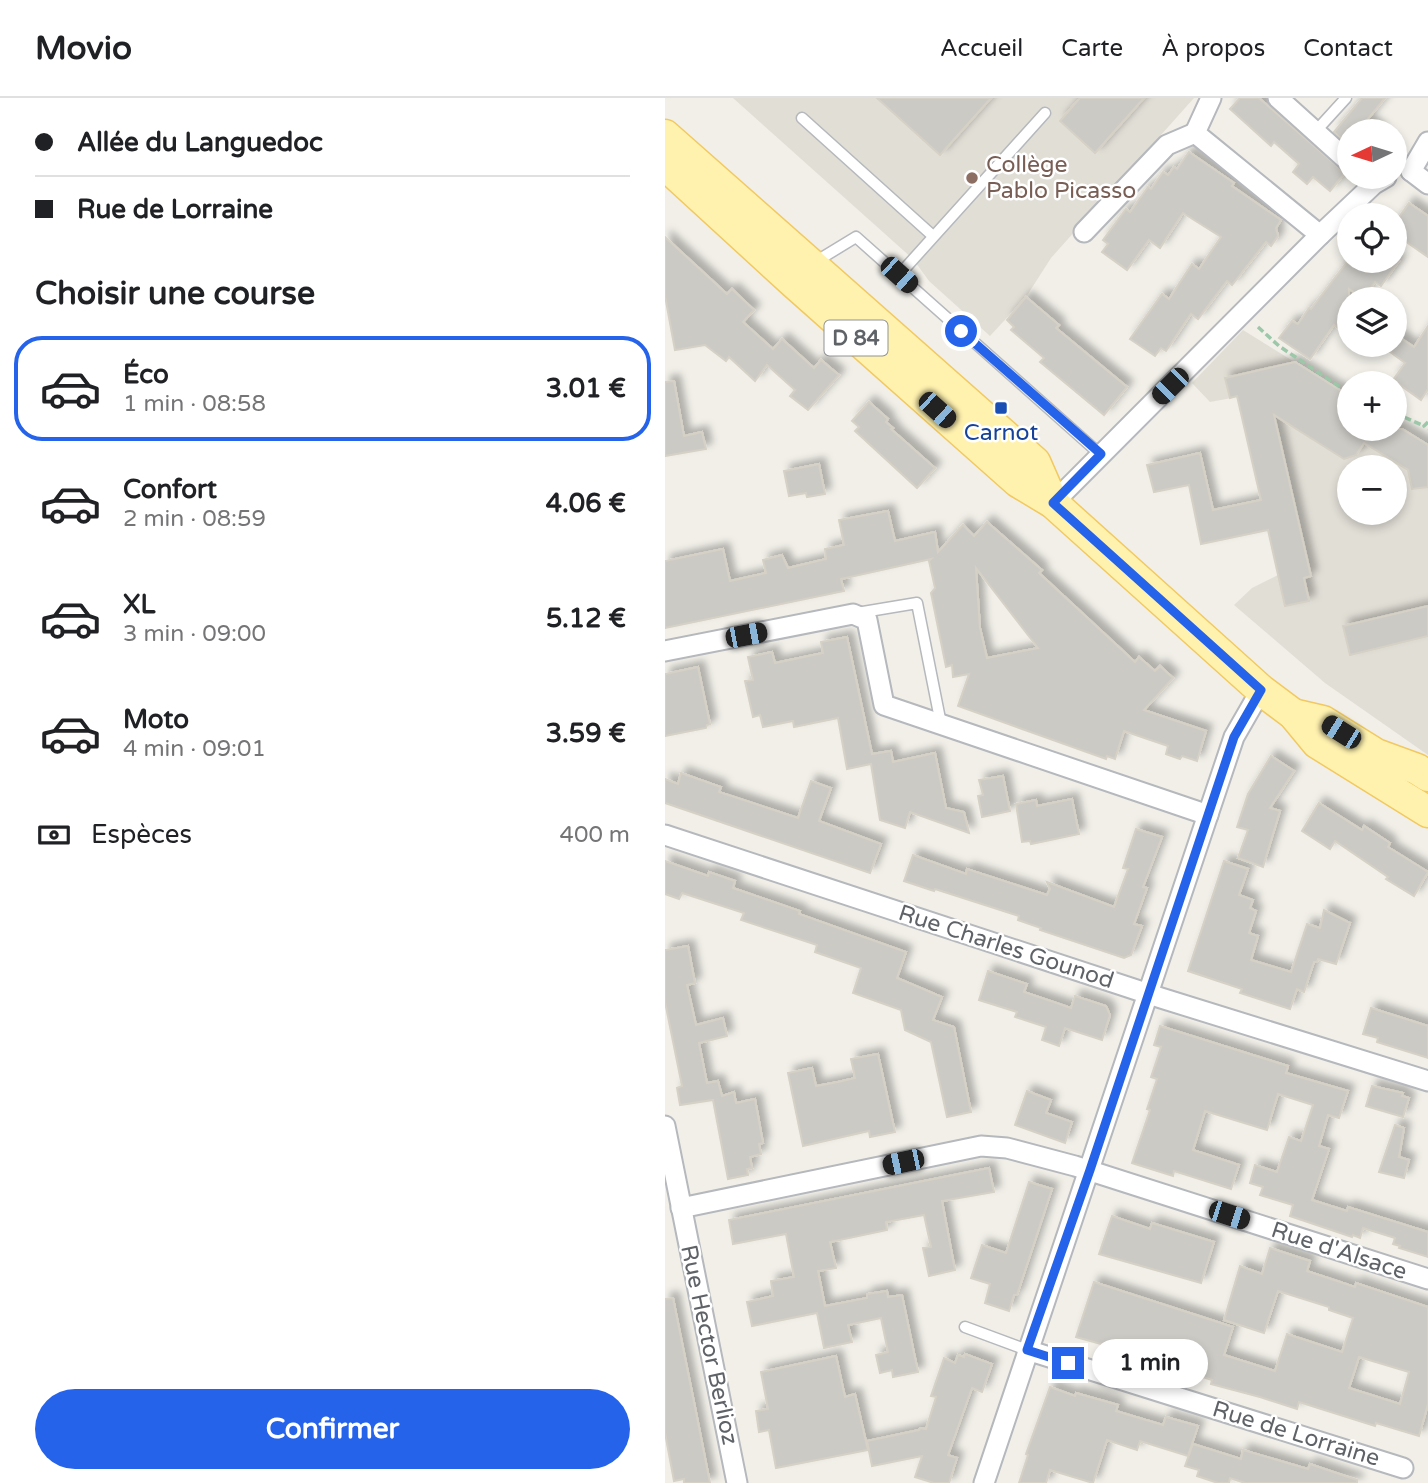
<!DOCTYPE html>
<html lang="fr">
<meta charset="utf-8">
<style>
body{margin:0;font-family:"Varela Round",sans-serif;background:#f2f2f2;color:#202124;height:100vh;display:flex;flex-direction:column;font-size:26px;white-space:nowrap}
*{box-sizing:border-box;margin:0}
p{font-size:23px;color:#757577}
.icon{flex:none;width:38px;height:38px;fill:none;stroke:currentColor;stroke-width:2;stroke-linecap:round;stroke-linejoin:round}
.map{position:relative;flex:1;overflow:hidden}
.sheet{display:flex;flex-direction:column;background:#fff;width:665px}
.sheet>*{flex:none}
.guide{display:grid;align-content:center;height:154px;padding:0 35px;background:#fff}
.needle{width:46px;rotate:266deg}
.tools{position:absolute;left:672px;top:21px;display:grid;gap:14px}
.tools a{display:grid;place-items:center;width:70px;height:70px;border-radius:50%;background:#fff;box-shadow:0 4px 10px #0003;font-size:35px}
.end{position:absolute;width:32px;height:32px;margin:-16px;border:9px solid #2563eb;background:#fff;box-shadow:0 0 0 4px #fff}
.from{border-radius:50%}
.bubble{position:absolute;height:49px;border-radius:24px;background:#fff;box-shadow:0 4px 10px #0003;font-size:23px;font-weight:800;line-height:49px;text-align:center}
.car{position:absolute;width:21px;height:42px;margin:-21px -10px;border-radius:9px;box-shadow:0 0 5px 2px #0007;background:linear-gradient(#222 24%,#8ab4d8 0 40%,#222 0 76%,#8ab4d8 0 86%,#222 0)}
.guide b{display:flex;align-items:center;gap:24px;height:66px;font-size:26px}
.guide b+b{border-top:2px solid #e0e0e0}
.guide i{width:18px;height:18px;background:#202124}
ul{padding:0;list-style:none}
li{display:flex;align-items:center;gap:21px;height:105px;margin:0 14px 10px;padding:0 21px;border:4px solid transparent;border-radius:28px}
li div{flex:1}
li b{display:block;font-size:26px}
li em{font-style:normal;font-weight:800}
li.active{border-color:#2563eb}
li>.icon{width:63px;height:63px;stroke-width:1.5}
h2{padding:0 35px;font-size:32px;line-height:84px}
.pay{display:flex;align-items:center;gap:18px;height:77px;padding:0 35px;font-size:26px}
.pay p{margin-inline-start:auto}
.action{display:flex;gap:14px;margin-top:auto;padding:14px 35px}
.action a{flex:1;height:80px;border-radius:42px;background:#2563eb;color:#fff;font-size:28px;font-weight:800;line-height:80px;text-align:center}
header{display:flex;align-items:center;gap:42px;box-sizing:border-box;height:98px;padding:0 35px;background:#fff;border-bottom:2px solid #e0e0e0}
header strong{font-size:33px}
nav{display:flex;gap:38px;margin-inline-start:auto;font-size:24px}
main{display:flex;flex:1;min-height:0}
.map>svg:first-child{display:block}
.education{fill:#e1ded6;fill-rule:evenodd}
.building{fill:#cccac5;stroke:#d6d1c6;stroke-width:2;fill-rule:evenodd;filter:url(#shadow)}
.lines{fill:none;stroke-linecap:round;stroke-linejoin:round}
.service-casing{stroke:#b5b8bc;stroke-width:13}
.minor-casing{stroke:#b5b8bc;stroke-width:23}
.primary-casing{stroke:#f2c960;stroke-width:33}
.path{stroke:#9cc7a9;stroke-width:3.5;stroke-dasharray:7 3.5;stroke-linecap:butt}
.service{stroke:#fff;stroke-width:10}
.minor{stroke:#fff;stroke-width:19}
.primary{stroke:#fff2af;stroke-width:30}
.route{stroke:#2563eb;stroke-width:9}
.education-dot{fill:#8d6e63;stroke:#fff;stroke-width:2.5}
.transit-dot{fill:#1a4fb4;stroke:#fff;stroke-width:2.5}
.labels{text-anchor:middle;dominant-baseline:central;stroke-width:5;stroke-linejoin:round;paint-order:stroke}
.shield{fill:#fff;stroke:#8f9295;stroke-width:2}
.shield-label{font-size:21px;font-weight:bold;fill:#5f6368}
.education-label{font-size:23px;fill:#785e54;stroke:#fff;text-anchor:start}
.transit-label{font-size:23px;fill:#164399;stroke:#fff}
.street-label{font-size:23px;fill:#5f6368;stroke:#fff}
</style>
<header>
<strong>Movio</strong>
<nav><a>Accueil</a><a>Carte</a><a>À propos</a><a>Contact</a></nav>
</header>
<main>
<section class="sheet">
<div class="guide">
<b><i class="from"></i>Allée du Languedoc</b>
<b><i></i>Rue de Lorraine</b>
</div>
<h2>Choisir une course</h2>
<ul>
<li class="active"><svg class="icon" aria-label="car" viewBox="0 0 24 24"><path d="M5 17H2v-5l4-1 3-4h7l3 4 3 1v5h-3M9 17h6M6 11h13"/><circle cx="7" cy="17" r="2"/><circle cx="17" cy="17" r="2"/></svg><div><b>Éco</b><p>1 min · 08:58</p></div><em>3.01 €</em></li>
<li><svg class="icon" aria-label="car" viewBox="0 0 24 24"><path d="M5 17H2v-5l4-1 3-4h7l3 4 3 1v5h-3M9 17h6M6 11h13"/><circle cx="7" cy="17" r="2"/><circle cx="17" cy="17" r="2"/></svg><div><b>Confort</b><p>2 min · 08:59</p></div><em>4.06 €</em></li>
<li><svg class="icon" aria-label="car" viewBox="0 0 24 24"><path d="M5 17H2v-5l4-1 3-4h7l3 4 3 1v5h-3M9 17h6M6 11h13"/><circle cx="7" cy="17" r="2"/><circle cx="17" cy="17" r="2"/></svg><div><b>XL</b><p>3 min · 09:00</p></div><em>5.12 €</em></li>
<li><svg class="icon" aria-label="car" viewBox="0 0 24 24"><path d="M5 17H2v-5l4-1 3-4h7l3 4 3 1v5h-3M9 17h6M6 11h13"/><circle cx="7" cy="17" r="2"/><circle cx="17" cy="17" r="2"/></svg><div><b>Moto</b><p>4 min · 09:01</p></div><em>3.59 €</em></li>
</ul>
<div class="pay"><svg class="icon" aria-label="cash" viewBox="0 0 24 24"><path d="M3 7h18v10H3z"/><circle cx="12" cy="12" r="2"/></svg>Espèces<p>400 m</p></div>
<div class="action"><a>Confirmer</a></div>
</section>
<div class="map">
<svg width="763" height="1385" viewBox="0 0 763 1385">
<defs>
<filter id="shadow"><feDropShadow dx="6" dy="-6" stdDeviation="3.5" flood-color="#0004"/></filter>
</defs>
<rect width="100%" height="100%" fill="#f1efe8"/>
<g class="education">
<path d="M68,0H529L386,160L361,199L325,238L264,183L248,161Z"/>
<path d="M578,232L684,298V331H730V327L763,347V657L660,585L569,507L587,490L613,477L572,299L545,304L527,285ZM684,369H730V415H684Z"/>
</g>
<g class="building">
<path d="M212,0H326L275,57Z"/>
<path d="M415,0H479L430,55L395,23Z"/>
<path d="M575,0H594L680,75L665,93L648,79L642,86L628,74L634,66L609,44L606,48L565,11Z"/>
<path d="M697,0H720L702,22L716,33H684V48L669,34Z"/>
<path d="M524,54L569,85L567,88L616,122L611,130L613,138L606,148L601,144L567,187L562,183L533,221L526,216L501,253L496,250L490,258L465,241L497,196L504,201L527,166L534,171L556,139L518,115L495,150L484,142L462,172L437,154L443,146L438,142L461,111L465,114L483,89L486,91L498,74L503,77L509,69L512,71Z"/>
<path d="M744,105L763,118V159L730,136V125Z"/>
<path d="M0,139L62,196L67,191L89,212L78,224L108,251L117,241L149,270L156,262L174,277L143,312L125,298L130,292L102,267L90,283L64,259L61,263L40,247L10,252L0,198Z"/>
<path d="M692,163H734L716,188L710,184L698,200L684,191V238L669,227L645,261L614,240L627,223L633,226L644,210L646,211L682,164L688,169Z"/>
<path d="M361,199L394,227L391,230L462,289L439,317L375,264L379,260L346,232L349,229L342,222Z"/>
<path d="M763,228V291L756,302L728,282L740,265L724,253L734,239L749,249Z"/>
<path d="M630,264L684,298V331H737L763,347V389L747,391L743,372L699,345L691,357L679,361L609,317L646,478L639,480L644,503L620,508L603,432L536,446L524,387L489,394L482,367L535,355L548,412L596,402L572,298L565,300L560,280Z"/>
<path d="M9,283L19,338L37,334L41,351L0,358V284Z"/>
<path d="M204,304L223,321L221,324L228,330L226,331L270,370L252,390L190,333L194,329L187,323Z"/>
<path d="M154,366L160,396L142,399L141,395L124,398L119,373Z"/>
<path d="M223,413L230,443L270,434L273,454L298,427L309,438L322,424L377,472L374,475L470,564L474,559L490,573L495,568L508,580L479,612L541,633L532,663L517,658L515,661L501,656L503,648L459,633L450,661L442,658L441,661L293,608L304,576L288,579L287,567L281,569L266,495L270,490L264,463L266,461L176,481L179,493L0,530V463L58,451L65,483L101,475L98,462L117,457L123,470L161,461L160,451L179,447L174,422ZM311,470L373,550L322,560L315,530Z"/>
<path d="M763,508V538L685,557L678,528Z"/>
<path d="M182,539L207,656L226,653L228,664L270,655L281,710L299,714L304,735L245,714L240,730L215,722L206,666L182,671L173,620L129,629L128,623L98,629L95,617L88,619L80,583L88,582L83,559L107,554L110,565L158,555L156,544Z"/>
<path d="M33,569L45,626L42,627L41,630L0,638V576Z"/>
<path d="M606,658L629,673L605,710L615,713L598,769L573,760L583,732L572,729L583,696Z"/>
<path d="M16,675L56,689L54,694L133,720L146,683L166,690L154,723L216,746L205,775L0,705V681L13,686Z"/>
<path d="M338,678L345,713L317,719L313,698L318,697L314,682Z"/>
<path d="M407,701L414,736L366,746L365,743L357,744L351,706L371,702L372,708Z"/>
<path d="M654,705L697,732L699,728L725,745L723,749L763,774L749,798L721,781L723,779L670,743L665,751L637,733Z"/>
<path d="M471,731L497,739L478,789L482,790L469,826L477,828L466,857L459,860L375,832L376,830L353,822L354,818L270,791L269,793L239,783L248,757L301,776L302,771L382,797L385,791L382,784L449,809L463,771L458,770Z"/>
<path d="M0,763L43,778L44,774L70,783L68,790L135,813L134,816L241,854L232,880L277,899L268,922L289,929L306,1014L282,1019L266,944L240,932L236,912L188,895L196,870L150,854L152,847L76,822L79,815L17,795L14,801L0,796Z"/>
<path d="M559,763L583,771L574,797L588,802L585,810L591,813L584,835L593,838L586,862L626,874L642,826L655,830L659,812L685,825L671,866L653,861L652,864H649L639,894L632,891L625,911L575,895L577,891L523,873Z"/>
<path d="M23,848L30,885L22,887L31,927L58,920L62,938L34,945L42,985L53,983L57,998L69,994L71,1005L90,1001L98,1045L94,1046L96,1056L85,1059L87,1070L82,1071L83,1077L63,1081L48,1002L15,1007L12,990L17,988L0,904V852Z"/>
<path d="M323,873L362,886L359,894L406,910L410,898L441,908L445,917L437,942L400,930L394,948L377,942L381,929L350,919L352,914L314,902Z"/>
<path d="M706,910L763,928V960L712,944L713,940L698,936Z"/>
<path d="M495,928L623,968L621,975L683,993L674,1020L663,1017L654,1048L664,1051L647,1102L682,1113L683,1109L763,1134V1159L734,1150L735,1148L728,1146L730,1140L698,1130L695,1140L688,1137L687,1139L625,1118L628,1107L595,1097L598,1089L585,1085L590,1067L612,1074L624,1039L636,1043L648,1007L613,996L602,1032L540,1013L528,1052L574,1067L566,1091L509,1073L508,1078L467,1065L485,1012L482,1011L492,981L486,979L496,949L489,947Z"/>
<path d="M213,956L230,1034L205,1039L204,1033L138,1048L123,975L147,970L151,988L173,984L190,980L186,961Z"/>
<path d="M707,988L738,995L737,998L744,1000L738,1019L701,1008Z"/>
<path d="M362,993L386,1002L381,1015L407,1024L400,1045L350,1027Z"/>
<path d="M730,1027L739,1030L734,1059L744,1062L739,1080L714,1074Z"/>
<path d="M324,1070L329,1094L277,1103L290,1172L264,1178L258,1150L266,1149L259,1117L221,1124L222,1132L165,1144L171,1170L153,1173L160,1208L202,1200V1196L222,1193L223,1199L237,1197L253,1274L228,1279L227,1272L215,1275L211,1257L223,1254L216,1220L183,1227L187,1244L159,1250L152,1215L87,1228L82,1204L108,1198L106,1183L129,1179L121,1136L68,1146L64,1122Z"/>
<path d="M364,1084L387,1091L352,1197H349L344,1213L320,1205L325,1186L306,1180L317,1147L341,1155Z"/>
<path d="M447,1118L485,1131L487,1125L549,1144L536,1185L434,1156Z"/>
<path d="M605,1150L645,1163L642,1173L690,1189L691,1185L763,1209V1306L754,1338L711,1325L710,1328L634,1304L632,1311L595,1299L546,1286L547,1282L510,1270L514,1257L483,1247L478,1262L460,1256L461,1253L411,1239L429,1184L568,1229L559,1257L610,1273L622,1236L677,1254L688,1220L664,1212V1209L613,1193L599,1235L559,1222L575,1168L597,1176ZM694,1259L744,1274L735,1306L684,1290Z"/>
<path d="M8,1200L30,1309L45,1385H19V1381L9,1383L0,1335V1201Z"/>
<path d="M300,1256L327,1266L317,1294L307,1290L283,1357L292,1360L284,1385H269L250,1379L257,1358L207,1368L202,1343L254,1332L255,1330L261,1331L271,1299L266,1298L279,1260L290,1265L293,1257L299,1259Z"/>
<path d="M171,1258L180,1299L190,1296L203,1352L111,1370L104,1332L94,1334L91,1313L103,1311L96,1274Z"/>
<path d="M385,1289L410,1298L411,1295L453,1307L451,1313L498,1327L501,1319L533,1328L523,1358L475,1343L472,1352L442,1342L428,1385L385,1372L381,1385H354L363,1357L361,1356Z"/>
<path d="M528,1346L576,1361L578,1352L643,1371L645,1366L692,1382V1385H580L565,1380L564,1385H553L532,1378L534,1372L520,1368Z"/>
</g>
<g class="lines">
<defs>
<g id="service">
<path d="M137,20L268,138"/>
<path d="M650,34L681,0"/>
<path d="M150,164L191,139L436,357"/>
<path d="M234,177L380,15"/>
<path d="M192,515L252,505L276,626"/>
<path d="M300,1229L362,1252"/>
</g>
<g id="minor">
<path d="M546,0L530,35L655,137"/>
<path d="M613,0L684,64"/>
<path d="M746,73L763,44"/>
<path d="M746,73L763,86"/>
<path d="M419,134L502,47L530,35"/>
<path d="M388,405L655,137L709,86L721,79"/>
<path d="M0,553L188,516L202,522L219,607L543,717"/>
<path d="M0,737L496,900L763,983"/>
<path d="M0,1028L72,1385"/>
<path d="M16,1110L316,1048L342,1050L410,1068L763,1181"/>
<path d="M362,1252L738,1370"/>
<path d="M319,1385L569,639L596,592"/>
</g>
<g id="primary">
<path d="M0,37L370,364L388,405"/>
<path d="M0,67L130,186L353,384L388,405L596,592L628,616L652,645L763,714"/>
<path d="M628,616L658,623L711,656L752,671L763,678"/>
</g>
</defs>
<use href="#service" class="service-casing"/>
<use href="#minor" class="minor-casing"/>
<use href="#primary" class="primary-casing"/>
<g class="path">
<path d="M593,229L614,248L684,295"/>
<path d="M730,315L759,328"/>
<path d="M763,324L759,328L763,331"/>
</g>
<use href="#service" class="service"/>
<use href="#minor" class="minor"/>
<use href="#primary" class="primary"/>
</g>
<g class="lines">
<path class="route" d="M296,233L436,356L388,405L596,592L569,639L425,1072L362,1252L403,1265"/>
</g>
<circle class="education-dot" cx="307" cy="80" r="7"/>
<rect class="transit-dot" x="329" y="303" width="14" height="14" rx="3.5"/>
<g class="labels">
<rect class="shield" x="159.5" y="222.5" width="63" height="35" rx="5"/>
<g class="shield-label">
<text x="191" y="240">D 84</text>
</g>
<g class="education-label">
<text x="321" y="67">Collège<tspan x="321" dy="26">Pablo Picasso</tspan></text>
</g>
<g class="transit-label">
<text x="336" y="335">Carnot</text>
</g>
<g class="street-label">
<text transform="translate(341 849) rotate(18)">Rue Charles Gounod</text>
<text transform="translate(674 1153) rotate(18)">Rue d'Alsace</text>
<text transform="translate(44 1247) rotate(78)">Rue Hector Berlioz</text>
<text transform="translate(631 1336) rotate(17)">Rue de Lorraine</text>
</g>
</g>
</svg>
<div class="tools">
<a><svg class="needle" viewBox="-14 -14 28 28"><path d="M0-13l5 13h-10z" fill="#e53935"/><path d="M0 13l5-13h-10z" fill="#757577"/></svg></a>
<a><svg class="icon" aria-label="locate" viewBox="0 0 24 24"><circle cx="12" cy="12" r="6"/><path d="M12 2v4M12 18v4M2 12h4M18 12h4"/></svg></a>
<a><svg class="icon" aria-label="layers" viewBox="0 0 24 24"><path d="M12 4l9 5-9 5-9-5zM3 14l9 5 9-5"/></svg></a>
<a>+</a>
<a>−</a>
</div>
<i class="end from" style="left:296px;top:233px"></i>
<i class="end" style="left:403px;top:1265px"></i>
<div class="bubble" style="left:427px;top:1241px;width:116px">1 min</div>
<i class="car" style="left:234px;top:177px;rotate:132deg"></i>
<i class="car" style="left:505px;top:288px;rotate:225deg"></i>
<i class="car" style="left:272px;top:312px;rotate:132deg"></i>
<i class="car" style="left:81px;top:537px;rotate:79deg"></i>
<i class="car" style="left:676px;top:634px;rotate:302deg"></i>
<i class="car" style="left:238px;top:1064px;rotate:258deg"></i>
<i class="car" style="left:564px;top:1117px;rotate:108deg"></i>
</div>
</main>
